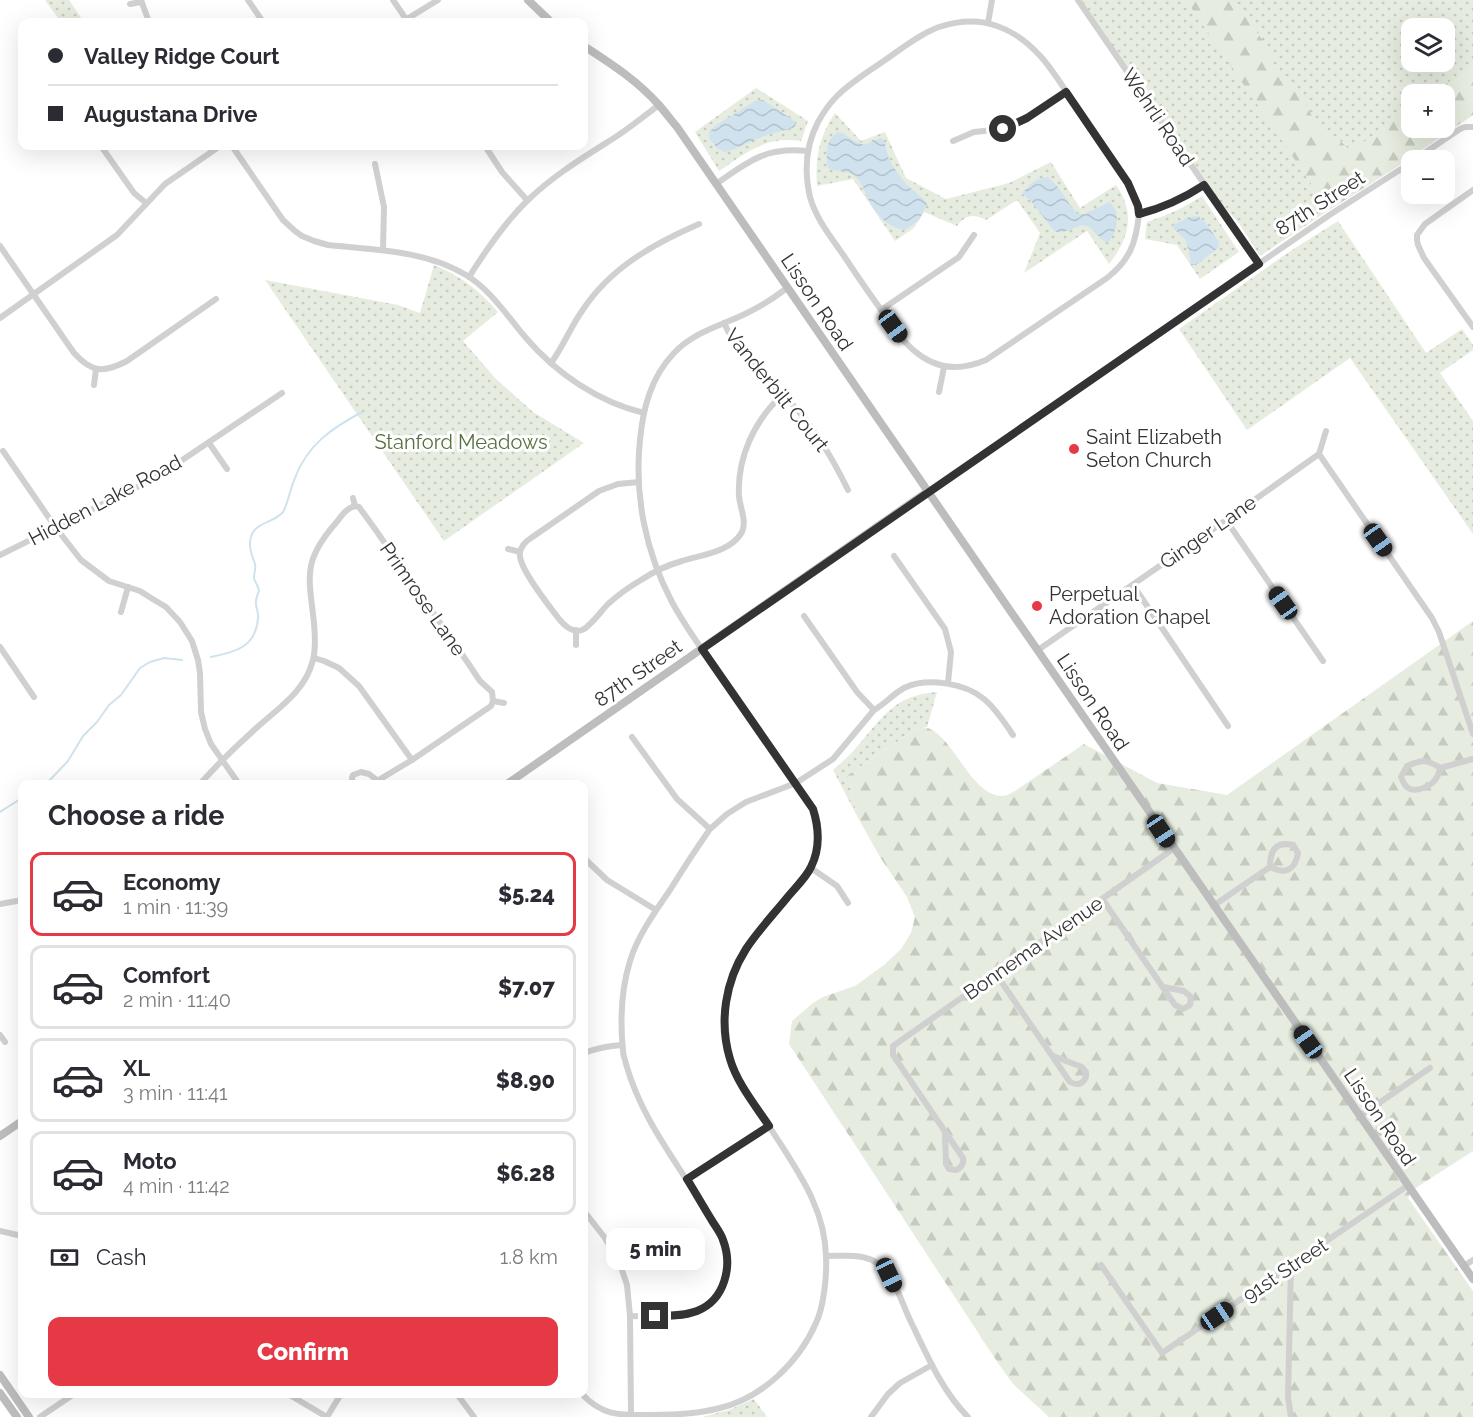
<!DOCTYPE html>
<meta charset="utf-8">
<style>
body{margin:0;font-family:Raleway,sans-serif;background:#f2f2f3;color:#2b2b33;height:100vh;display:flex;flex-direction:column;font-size:22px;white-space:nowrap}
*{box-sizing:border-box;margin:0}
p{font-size:20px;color:#7c7c81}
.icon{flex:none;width:33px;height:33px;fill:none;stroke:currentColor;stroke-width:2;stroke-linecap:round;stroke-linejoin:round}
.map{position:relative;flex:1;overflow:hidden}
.details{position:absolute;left:18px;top:780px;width:570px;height:618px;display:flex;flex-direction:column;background:#fff;border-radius:12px;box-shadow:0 6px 24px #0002}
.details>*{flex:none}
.top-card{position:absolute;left:18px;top:18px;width:570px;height:132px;border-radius:12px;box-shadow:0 6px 24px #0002;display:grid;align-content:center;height:132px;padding:0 30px;background:#fff}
.controls{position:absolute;left:1401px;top:18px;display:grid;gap:12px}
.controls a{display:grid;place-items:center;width:54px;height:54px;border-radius:12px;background:#fff;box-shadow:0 6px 24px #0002;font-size:30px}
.end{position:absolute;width:27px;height:27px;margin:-14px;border:8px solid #333;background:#fff;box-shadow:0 0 0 3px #fff}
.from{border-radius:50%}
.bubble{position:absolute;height:42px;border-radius:12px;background:#fff;box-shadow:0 6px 24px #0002;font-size:20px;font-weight:800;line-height:42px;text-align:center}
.car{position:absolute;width:18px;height:36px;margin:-18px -9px;border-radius:8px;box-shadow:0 0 4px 2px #0007;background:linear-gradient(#222 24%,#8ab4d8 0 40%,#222 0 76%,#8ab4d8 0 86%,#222 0)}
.top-card b{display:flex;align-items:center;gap:21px;height:57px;font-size:22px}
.top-card b+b{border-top:2px solid #e1e1e2}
.top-card i{width:15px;height:15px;background:#2b2b33}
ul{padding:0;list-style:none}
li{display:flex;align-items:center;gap:18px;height:84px;margin:0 12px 9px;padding:0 18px;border:3px solid #e1e1e2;border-radius:12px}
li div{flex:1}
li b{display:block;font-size:22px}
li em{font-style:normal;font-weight:800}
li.active{border-color:#e63946}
li>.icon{width:54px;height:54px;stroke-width:1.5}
h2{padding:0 30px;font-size:27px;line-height:72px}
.pay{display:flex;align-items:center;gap:15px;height:66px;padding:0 30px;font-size:22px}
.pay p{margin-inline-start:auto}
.primary-button{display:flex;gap:12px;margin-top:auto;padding:12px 30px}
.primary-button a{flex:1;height:69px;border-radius:12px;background:#e63946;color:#fff;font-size:24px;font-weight:800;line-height:69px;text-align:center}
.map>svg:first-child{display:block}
.grass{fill:url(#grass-dots);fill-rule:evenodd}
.forest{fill:url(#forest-firs)}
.water{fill:url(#water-waves)}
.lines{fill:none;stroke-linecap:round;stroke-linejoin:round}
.stream{stroke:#cfe2ee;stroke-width:2}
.street{stroke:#d0d0d0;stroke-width:6}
.secondary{stroke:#bdbdbd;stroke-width:8}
.route{stroke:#333;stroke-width:8}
.poi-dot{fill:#e63946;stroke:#fff;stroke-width:2}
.labels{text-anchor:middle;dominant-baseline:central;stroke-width:6;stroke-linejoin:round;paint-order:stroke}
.street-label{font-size:20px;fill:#333;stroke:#fff}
.poi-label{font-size:20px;fill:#333;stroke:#fff;text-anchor:start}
.park-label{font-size:20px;fill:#56703f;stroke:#fff}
</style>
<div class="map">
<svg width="1473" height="1417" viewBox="0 0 1473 1417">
<defs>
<pattern id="grass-dots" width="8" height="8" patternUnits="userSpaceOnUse" patternTransform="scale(1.5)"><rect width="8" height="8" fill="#e6ecdf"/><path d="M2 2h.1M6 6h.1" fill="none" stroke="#c6cbc0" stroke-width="1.8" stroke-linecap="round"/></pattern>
<pattern id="forest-firs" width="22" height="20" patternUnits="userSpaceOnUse" patternTransform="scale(1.5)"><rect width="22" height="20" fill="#e6ecdf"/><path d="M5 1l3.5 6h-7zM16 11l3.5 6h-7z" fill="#c6cbc0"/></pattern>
<pattern id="water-waves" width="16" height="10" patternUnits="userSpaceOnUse" patternTransform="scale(1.5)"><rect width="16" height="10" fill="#cfe2ee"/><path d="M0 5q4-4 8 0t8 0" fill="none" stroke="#b2c2cd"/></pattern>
</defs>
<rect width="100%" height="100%" fill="#fff"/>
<g class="grass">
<path d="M45,0H69L84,22H61Z"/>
<path d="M1078,0H1473V115L1392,170L1329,210L1260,256L1238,222L1204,185ZM1412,28H1444V62H1412ZM1412,94H1444V128H1412Z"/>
<path d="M756,88L808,121L801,141C765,136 747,152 719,171L695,132Z"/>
<path d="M835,113L861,141L885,132L906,178L946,199L1009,183L1051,162L1080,208L1116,185C1136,213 1129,239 1109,264L1087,231L1024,273L1040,233L1017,200L986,220C974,214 966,214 957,226L924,212L914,228L895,241L853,179L817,186C815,157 819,137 835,113Z"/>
<path d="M1202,196L1239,252L1200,279L1177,245L1145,239L1147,222C1168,215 1183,208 1202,196Z"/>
<path d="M1338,221L1426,353L1462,329L1473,345V350L1440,373L1473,421V534L1350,358L1247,430L1179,329L1289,252Z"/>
<path d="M434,265C461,276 479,290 498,312L463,341L496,379L533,412L584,443L444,541L265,280L398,305L420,313Z"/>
<path d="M937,692L927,727L916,729L848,775L857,816L833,770C841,763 849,756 856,748C883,717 894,695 937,692Z"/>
<path d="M754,1399L767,1417H702L729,1410Z"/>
</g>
<g class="forest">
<path d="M1186,0H1234L1268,48L1276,73L1299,91L1315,122L1325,134L1337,138L1351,151L1411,108L1412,128H1444V94H1431L1473,65V115L1392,170L1329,210Z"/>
<path d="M1473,621V1151L1411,1191L1408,1198L1473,1291V1417H1049L1014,1385L1000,1366L789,1044L792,1021L813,1003L823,997L855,986L884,965L901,949L911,933L915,917L907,897L880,857L857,816L848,775L916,729C921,728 925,727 930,729C954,739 972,796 1002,796C1007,796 1011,793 1015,791L1084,744L1157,783L1227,795Z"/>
</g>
<g class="water">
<path d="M763,100L793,120L796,125L793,128L764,136L730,151L724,152L718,149L709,138V132L715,126L755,101Z"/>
<path d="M838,132C848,134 856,146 867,144C872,142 876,139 882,138C886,144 886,149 888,156C891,165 898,173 903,180C910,190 921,194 927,204L919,220L905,230C889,228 876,215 869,201C865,193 862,182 855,176C847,170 836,172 828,168C826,154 825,140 838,132Z"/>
<path d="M1048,177C1062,189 1066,202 1078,214H1085L1109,202C1122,212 1117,229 1110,241L1105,242L1089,227L1083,225L1063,232H1055L1030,200L1022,194C1030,184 1035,178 1048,177Z"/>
<path d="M1198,216L1205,222L1219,242L1218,248L1196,265H1191L1189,251L1185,239L1173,228V225L1189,217Z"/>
</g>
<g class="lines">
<g class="stream">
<path d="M211,657C236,652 256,647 258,618C259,613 256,609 256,604C255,599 258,595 259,590C258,586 255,582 254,578C254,573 256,569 255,564C252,555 248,547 251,537C255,522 274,523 283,512C287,506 291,486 295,478C307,445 332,428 362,412"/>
<path d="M46,784L68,761L83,736L97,722L109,705L121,695L140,668L150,662L164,658L182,660"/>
<path d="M0,812L22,798"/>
</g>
<g class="street">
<path d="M141,0L149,22"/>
<path d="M248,0L263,22"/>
<path d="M393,0L408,22"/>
<path d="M1078,0L1259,264"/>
<path d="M130,4L141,2"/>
<path d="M402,22L438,0"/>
<path d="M988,23L992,0"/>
<path d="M953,141L974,132L1003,129L1017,124L1066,92"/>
<path d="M101,146L134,193L146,203"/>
<path d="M232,146L283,220L295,231L302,236L314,241L328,245C375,250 424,250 466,275C491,290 507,316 526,338C556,373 598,402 644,413"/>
<path d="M485,146L502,172L527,200"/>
<path d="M1414,160L1460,129L1465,127H1473"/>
<path d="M375,164L384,207L383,250"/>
<path d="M716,184C749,161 765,147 807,151"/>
<path d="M1473,190L1425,224L1417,235V240L1418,245L1424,258L1473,327"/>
<path d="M1139,214C1135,185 1104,148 1087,124C1062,87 1041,41 997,26C978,19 957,21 939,27C920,34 904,47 888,58C871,70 852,81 837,96C830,103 823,113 818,122C806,145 804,171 810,197C816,219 831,237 844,256C863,285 883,313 904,341C928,367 953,374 986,360L1107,278C1130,260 1136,243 1139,214C1163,208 1184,198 1204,185"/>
<path d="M0,246L74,353C92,373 104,373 127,361L216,299"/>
<path d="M469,277C486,250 505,222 528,200C554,175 584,157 614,138C630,128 644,116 659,105"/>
<path d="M881,310L959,257L974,235"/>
<path d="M0,318L117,235L165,184L220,146"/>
<path d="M724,323C739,356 767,378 792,404C815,429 833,459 848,490"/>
<path d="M551,363C563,347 570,328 582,311C610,268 653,244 699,224"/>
<path d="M94,385L96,369"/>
<path d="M939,392L944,367"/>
<path d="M209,443L227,469"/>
<path d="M3,451L56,528L81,560L109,581L140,591L151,598L166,607L180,622L192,641L198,660L200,673L201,712L205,729L211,744L239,784"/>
<path d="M1319,454L1432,618L1439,632L1473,734"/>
<path d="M1319,454L1326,431"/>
<path d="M639,482L618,484L599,491L531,538C526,541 521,546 520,553C517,566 550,607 559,619C565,626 572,633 582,630C590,627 601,611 608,604C618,595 629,587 641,580C653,572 668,565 682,561C701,555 731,552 742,532C747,521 740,508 739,496C737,458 754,421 782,395"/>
<path d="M927,492L1331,214L1412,162"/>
<path d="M353,498L355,506L359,507L375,529L468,663L480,681L492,692L493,701L491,706L412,760L372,784"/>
<path d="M1226,520L1323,661"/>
<path d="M508,549L520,552"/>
<path d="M0,555L147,482L169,469L282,393"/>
<path d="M894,556L945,629L951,652L948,683"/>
<path d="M1133,585L1228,726"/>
<path d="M121,612L128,587"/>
<path d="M804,616L857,692L874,710"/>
<path d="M576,645V630"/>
<path d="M0,647L34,697"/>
<path d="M1038,650L1219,525L1319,454"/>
<path d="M314,658L324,661L339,668L359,686L412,760"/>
<path d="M493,701L504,703"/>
<path d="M632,737L677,799L710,829"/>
<path d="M1440,768C1440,770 1438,776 1437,777C1433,785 1419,792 1410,789C1405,787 1403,782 1401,777L1407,766C1421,760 1427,759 1440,768L1473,759"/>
<path d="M200,784C216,766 233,749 252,732C275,710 305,693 313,660C316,648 315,634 314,623C309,577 302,562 335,524C341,517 346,508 355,506"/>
<path d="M353,784L352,778L353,775L361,772L369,774L378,781"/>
<path d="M584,858L607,880L656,910"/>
<path d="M811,868L837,886L848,903"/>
<path d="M1103,900L1175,1005L1183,1009L1190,1005L1191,997L1184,991L1163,987"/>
<path d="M0,904L22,900"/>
<path d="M1213,906L1270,867C1270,851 1275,841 1293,845L1298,853C1295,870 1286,875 1270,867"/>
<path d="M996,974L1070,1082C1079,1087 1087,1082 1086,1072L1082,1067L1053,1056"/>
<path d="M0,1035L5,1042"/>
<path d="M584,1053C597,1048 608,1046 622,1045"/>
<path d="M1360,1116L1430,1068"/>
<path d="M945,1132L946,1164L949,1169L956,1170C961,1168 964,1164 963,1158L893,1055V1046L1173,849"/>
<path d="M687,1179L769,1126"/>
<path d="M584,1211L605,1238L620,1264L627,1285L630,1316L631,1416"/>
<path d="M0,1231L22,1236"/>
<path d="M827,1256C842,1256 858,1254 872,1260C894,1271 901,1302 911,1322C927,1355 942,1391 968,1417"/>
<path d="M1101,1265L1162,1353L1407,1186"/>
<path d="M1291,1266L1288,1397L1291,1417"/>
<path d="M1464,1266L1473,1260"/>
<path d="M630,1316C650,1316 673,1319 693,1313C724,1303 735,1265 723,1238C718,1228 711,1219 706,1210C677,1163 641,1118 626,1064C625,1059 623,1055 623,1051C620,1021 621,990 630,961C638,935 655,912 670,890C683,869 696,849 710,829L727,814L746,802L796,783L833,759L874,710C885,704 893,694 904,688C927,677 965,683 984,699C996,709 1005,723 1013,735"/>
<path d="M288,1394L327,1417"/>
<path d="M457,1394L474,1417"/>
<path d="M582,1394C603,1417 622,1415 652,1415C675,1415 698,1414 720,1408C762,1398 799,1362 816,1323C824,1306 827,1275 826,1256C825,1211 801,1176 778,1140C766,1122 754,1104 743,1086C739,1078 734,1070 731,1061C717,1021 726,982 747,947L811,868L818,845V824L813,809C785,767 756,727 728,686C709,659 688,632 672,602C646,553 634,496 640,440C643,408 651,377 674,353C694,332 720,326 745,314C760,307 774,298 787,288"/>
<path d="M40,1417L74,1394"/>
<path d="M327,1417L341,1394"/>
<path d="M871,1417L888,1394L900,1383L932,1365"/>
</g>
<g class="secondary">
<path d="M528,0L551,22"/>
<path d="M584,46C610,63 637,80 659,105C665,112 671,120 677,127C942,511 1206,897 1473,1279"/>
<path d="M507,784L927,492"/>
<path d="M0,1136L22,1121"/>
<path d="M0,1375L29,1417"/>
<path d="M0,1393L17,1417"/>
</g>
</g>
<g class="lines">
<path class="route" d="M655,1316C668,1316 684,1316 697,1311C725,1300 733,1266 723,1240C721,1233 715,1226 711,1219C703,1206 695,1192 687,1179L769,1126C755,1105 737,1083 730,1059C719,1022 725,982 746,949C757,932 772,916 786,899C793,890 806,878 811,867C820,849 819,828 813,809L702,649L1259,264L1204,185C1184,198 1163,208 1139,214L1138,206L1128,183L1066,92L1027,118L1003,129"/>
</g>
<g class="poi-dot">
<circle cx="1074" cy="449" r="6"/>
<circle cx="1037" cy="606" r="6"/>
</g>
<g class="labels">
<g class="street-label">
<text transform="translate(1158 117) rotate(56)">Wehrli Road</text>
<text transform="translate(1320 203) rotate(-33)">87th Street</text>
<text transform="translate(817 302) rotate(56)">Lisson Road</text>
<text transform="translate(777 390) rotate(51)">Vanderbilt Court</text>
<text transform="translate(105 500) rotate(-28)">Hidden Lake Road</text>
<text transform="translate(1208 532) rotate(-35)">Ginger Lane</text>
<text transform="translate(423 599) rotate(55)">Primrose Lane</text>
<text transform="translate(638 673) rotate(-35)">87th Street</text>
<text transform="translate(1093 702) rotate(56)">Lisson Road</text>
<text transform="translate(1033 948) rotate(-35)">Bonnema Avenue</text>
<text transform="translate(1380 1117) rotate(56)">Lisson Road</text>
<text transform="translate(1285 1270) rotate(-34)">91st Street</text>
</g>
<g class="poi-label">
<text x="1086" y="437">Saint Elizabeth<tspan x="1086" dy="23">Seton Church</tspan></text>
<text x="1049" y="594">Perpetual<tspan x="1049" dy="23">Adoration Chapel</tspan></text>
</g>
<g class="park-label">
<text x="461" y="442">Stanford Meadows</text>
</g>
</g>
</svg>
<div class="controls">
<a><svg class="icon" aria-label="layers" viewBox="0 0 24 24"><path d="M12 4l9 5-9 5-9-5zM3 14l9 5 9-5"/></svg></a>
<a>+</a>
<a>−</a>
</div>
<i class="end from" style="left:1003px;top:129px"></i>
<i class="end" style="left:655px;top:1316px"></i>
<div class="bubble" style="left:606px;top:1228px;width:99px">5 min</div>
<i class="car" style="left:893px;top:326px;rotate:144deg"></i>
<i class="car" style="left:1378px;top:540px;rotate:145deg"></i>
<i class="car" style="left:1283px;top:603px;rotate:325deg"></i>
<i class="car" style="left:1161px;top:831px;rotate:146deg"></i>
<i class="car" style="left:1308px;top:1042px;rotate:325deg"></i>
<i class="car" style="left:889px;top:1275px;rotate:155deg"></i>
<i class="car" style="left:1217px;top:1316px;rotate:56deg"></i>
<div class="top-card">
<b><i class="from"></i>Valley Ridge Court</b>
<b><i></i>Augustana Drive</b>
</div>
<section class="details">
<h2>Choose a ride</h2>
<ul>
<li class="active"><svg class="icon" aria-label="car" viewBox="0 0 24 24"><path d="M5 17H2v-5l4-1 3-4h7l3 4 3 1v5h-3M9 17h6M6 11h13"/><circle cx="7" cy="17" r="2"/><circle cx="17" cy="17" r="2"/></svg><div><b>Economy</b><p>1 min · 11:39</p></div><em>$5.24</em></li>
<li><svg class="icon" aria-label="car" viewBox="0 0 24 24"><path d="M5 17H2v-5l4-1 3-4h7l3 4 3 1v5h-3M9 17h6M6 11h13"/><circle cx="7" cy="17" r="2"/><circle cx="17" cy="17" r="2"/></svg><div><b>Comfort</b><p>2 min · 11:40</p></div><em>$7.07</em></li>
<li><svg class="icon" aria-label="car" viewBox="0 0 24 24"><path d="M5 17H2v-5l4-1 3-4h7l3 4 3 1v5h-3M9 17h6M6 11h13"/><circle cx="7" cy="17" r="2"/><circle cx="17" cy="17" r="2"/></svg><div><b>XL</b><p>3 min · 11:41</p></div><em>$8.90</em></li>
<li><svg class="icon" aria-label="car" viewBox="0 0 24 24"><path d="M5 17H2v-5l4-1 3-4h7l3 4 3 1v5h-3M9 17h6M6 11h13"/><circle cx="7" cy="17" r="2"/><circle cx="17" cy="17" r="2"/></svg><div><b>Moto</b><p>4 min · 11:42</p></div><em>$6.28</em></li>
</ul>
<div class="pay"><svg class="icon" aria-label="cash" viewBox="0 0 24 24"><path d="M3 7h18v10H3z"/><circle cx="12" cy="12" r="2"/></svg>Cash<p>1.8 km</p></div>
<div class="primary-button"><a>Confirm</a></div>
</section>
</div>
